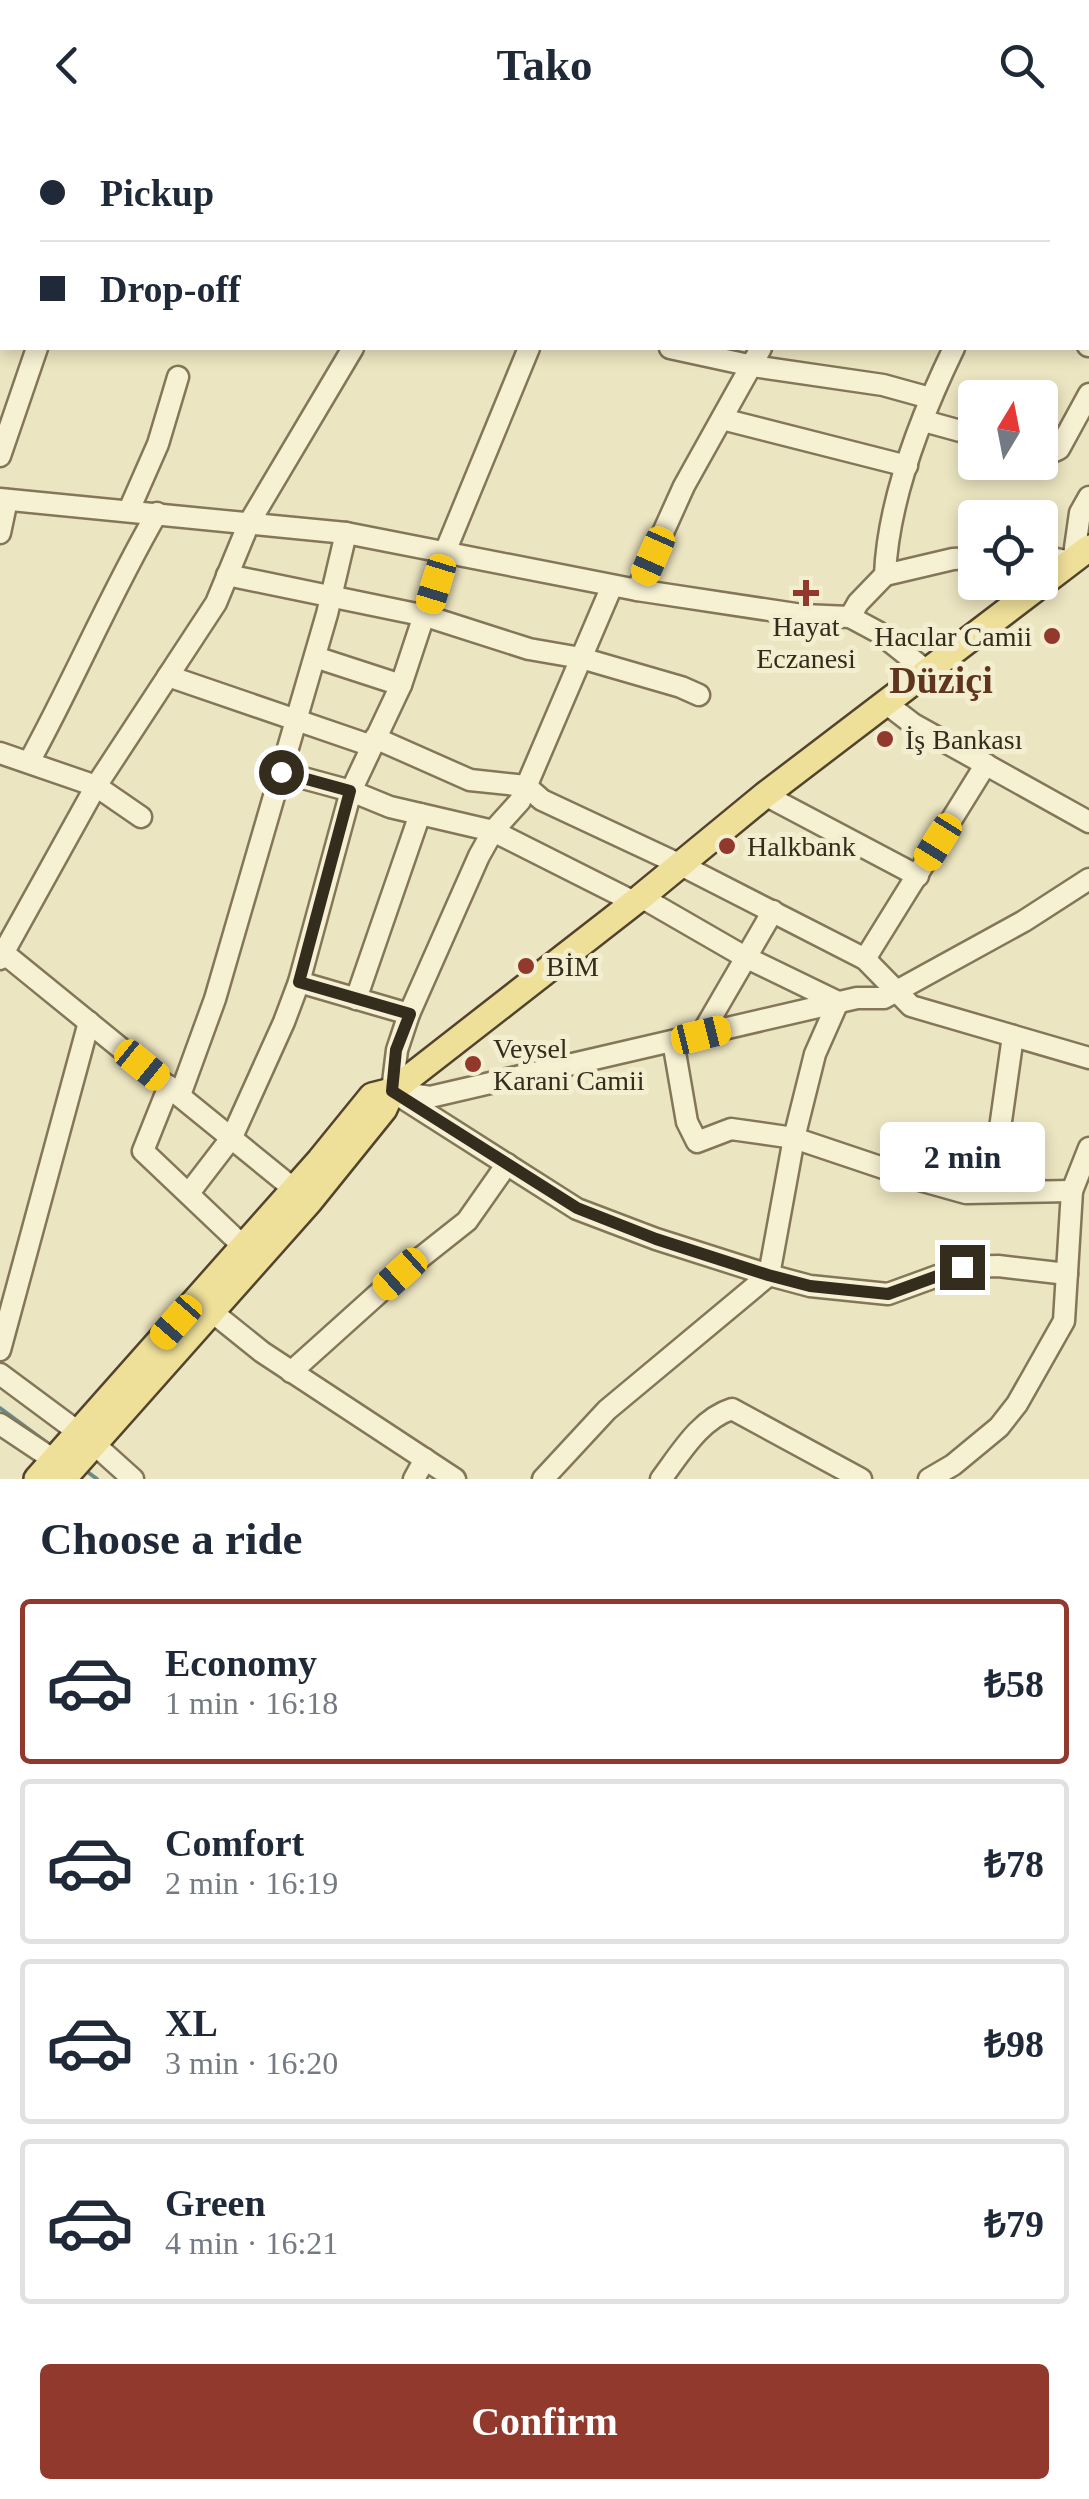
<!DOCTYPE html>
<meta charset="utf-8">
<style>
body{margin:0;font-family:Georgia,serif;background:#f6f6f7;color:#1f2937;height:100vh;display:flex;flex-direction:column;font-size:38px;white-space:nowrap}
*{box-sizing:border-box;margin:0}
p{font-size:32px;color:#747a83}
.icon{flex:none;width:55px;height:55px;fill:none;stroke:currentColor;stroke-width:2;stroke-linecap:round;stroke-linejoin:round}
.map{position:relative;height:1349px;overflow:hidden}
.details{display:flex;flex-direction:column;background:#fff;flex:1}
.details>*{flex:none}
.hud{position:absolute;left:0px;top:0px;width:1090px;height:220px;box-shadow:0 5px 15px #0003;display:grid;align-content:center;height:220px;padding:0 40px;background:#fff}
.needle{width:65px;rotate:10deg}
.buttons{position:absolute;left:958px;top:250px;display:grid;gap:20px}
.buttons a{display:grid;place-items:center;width:100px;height:100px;border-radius:10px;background:#fff;box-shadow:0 5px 15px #0003;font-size:50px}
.end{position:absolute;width:45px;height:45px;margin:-22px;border:12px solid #342c1d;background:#fff;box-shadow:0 0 0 5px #fff}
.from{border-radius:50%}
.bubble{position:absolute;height:70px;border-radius:10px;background:#fff;box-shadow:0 5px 15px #0003;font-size:32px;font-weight:700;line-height:70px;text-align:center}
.car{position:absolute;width:30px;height:60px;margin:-30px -15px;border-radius:12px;box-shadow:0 0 8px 2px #0007;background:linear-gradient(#f5c518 24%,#345 0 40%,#f5c518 0 76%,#345 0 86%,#f5c518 0)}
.hud b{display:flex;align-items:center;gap:35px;height:95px;font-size:38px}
.hud b+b{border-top:2px solid #e0e1e3}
.hud i{width:25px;height:25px;background:#1f2937}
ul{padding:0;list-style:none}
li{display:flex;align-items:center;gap:30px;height:165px;margin:0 20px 15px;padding:0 20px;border:5px solid #e0e1e3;border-radius:10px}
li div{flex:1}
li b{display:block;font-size:38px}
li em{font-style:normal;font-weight:700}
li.current{border-color:#91392c}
li>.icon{width:90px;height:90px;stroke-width:1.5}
h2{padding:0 40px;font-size:45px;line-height:120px}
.primary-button{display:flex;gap:20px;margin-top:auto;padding:20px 40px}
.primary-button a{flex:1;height:115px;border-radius:10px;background:#91392c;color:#fff;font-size:40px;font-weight:700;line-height:115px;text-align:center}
header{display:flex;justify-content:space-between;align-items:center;height:130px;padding:0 40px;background:#fff;font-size:45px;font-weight:700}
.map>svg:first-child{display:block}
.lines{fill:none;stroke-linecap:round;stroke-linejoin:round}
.stream{stroke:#6b8b88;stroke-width:4}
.minor-casing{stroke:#847659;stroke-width:25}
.major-casing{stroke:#52432e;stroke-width:30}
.minor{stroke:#f7f1d3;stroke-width:20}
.major{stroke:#eedf99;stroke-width:25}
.route{stroke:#342c1d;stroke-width:12}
.poi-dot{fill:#91392c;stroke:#f4eed0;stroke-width:4}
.labels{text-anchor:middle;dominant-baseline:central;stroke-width:10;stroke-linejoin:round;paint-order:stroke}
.poi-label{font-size:28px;fill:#342c1d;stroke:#f4eed0;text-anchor:start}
.district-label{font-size:38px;font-weight:bold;fill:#5f351e;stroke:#f4eed0}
</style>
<header><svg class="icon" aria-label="back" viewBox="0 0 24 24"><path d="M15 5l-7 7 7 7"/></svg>Tako<svg class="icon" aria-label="search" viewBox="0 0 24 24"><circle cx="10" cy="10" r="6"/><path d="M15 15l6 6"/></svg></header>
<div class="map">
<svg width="1089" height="1349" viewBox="0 0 1089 1349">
<rect width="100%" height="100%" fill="#ece5c1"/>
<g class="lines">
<g class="stream">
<path d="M0,1278L53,1317"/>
<path d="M85,1340L97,1349"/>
</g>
<defs>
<g id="minor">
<path d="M1045,0L1052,2"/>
<path d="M45,2V0"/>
<path d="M448,2L449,0"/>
<path d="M667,2L668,0"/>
<path d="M847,2L848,0"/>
<path d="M1027,2L1028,0"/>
<path d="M1083,2L1084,0"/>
<path d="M0,7L2,8"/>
<path d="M1088,17L1089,18"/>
<path d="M0,143L2,136"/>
<path d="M1088,216H1089"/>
<path d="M670,218L753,236L883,255L930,268"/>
<path d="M722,289L907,336"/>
<path d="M924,291L975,305"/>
<path d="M1040,323L1046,325L1059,319L1089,264"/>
<path d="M0,326L37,218"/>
<path d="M0,369L346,403L637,460L802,485L850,487L878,502L928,542"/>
<path d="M129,380L158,314L178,247"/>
<path d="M0,403L7,370"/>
<path d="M1040,426L1073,432L1080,383L1089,367"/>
<path d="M227,445L426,486L529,519L581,528L681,557L699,565"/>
<path d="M885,445L953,429L975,428"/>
<path d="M637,460L684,356L761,218"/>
<path d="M850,487L858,473L885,445C888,370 922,284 954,218"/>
<path d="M315,527L401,555"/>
<path d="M168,546L372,616"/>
<path d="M887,574L913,594L1089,692"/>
<path d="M375,608L470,650L526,656L542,670L681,735L865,829L911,876L1089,928"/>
<path d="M0,623L96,656L141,687"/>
<path d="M29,632C74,550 110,464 157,383"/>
<path d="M281,642L351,661L390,677L493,701L634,772"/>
<path d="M765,665L918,746"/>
<path d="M0,820L305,1068"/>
<path d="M0,829L96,656L216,473L249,393L353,218"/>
<path d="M865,829L986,634"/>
<path d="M299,852L409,884"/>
<path d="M356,869L420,684"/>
<path d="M701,905L773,781"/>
<path d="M673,911L687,992L697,1012L731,999L794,1008L916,1049L966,1063L1072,1061"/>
<path d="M169,956L143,1021L243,1116"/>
<path d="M392,961L430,967L857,868H884L1024,791L1089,749"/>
<path d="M392,961L397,920L409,884L479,726L493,701L520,671L612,456"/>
<path d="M180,965L215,869L327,484L346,403"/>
<path d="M398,965L577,1079L656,1109L769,1145L810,1156L888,1164L962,1137L998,1136L1067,1144"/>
<path d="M991,1062L1013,906"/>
<path d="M189,1063L232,1007L284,892L299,852L351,661L401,555L445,422L529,218"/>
<path d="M211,1181L262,1222L455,1349"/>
<path d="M0,1220L89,892"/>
<path d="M291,1242L400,1144L467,1091L507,1034"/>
<path d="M0,1244L93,1313L133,1349"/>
<path d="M0,1294L66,1338"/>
<path d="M414,1349L425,1329"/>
<path d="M543,1349L607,1280L769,1145L794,1008L815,924L838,872L745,827L641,767"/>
<path d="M661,1349C680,1324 700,1289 732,1279L861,1349"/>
<path d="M929,1349L953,1335L999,1297L1017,1274L1064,1191L1072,1061L1089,1018"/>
</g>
<g id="major">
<path d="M37,1349L320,1030L372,966L392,961L641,767L765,665L1089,418"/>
<path d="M63,1349L309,1072L384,979L392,961"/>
</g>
</defs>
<use href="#minor" class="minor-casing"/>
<use href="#major" class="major-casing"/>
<use href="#minor" class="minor"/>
<use href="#major" class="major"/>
</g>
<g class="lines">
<path class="route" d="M281,642L350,661L299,852L410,884L396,920L392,961L577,1078L656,1109L768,1145L810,1156L888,1164L962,1137"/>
</g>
<g class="poi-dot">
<path d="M801 448h10v10h10v10h-10v10h-10v-10h-10v-10h10z"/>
<circle cx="1052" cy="506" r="10"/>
<circle cx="885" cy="609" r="10"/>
<circle cx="727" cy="716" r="10"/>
<circle cx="526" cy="836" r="10"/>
<circle cx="473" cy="934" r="10"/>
</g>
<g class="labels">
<g class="poi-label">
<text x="806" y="496" text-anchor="middle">Hayat<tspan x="806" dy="32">Eczanesi</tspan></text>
<text x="1032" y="506" text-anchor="end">Hacılar Camii</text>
<text x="905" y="609">İş Bankası</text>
<text x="747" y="716">Halkbank</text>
<text x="546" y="836">BİM</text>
<text x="493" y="918">Veysel<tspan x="493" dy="32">Karani Camii</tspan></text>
</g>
<g class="district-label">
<text x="941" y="550">Düziçi</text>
</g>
</g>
</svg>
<div class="buttons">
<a><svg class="needle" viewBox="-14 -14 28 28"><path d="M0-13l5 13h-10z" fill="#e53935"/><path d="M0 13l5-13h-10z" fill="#747a83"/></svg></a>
<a><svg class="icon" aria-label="locate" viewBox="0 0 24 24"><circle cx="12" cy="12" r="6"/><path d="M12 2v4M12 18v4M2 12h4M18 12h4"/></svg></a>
</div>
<i class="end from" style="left:281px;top:642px"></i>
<i class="end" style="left:962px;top:1137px"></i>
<div class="bubble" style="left:880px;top:992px;width:165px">2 min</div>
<i class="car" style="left:653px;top:426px;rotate:204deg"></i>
<i class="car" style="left:436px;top:454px;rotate:197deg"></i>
<i class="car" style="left:938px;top:712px;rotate:212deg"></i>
<i class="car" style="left:701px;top:905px;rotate:76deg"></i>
<i class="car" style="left:142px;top:935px;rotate:129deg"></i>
<i class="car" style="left:400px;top:1144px;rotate:228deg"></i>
<i class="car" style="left:176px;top:1192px;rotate:221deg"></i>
<div class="hud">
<b><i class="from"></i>Pickup</b>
<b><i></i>Drop-off</b>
</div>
</div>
<section class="details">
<h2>Choose a ride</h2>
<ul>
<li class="current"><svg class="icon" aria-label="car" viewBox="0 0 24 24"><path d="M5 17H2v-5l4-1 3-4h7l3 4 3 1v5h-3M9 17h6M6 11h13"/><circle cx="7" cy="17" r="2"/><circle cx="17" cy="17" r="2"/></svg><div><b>Economy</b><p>1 min · 16:18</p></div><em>₺58</em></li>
<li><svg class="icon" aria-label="car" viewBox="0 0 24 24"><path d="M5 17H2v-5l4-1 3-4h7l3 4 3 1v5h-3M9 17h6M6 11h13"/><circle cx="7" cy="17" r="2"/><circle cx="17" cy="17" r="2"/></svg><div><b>Comfort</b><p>2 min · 16:19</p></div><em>₺78</em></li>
<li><svg class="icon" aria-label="car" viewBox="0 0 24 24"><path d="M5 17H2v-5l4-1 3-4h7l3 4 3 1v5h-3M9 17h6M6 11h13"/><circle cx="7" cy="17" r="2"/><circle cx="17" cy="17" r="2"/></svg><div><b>XL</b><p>3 min · 16:20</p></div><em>₺98</em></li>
<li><svg class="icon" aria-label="car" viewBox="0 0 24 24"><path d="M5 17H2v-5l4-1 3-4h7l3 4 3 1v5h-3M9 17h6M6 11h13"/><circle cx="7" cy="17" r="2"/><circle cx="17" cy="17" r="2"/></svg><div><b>Green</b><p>4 min · 16:21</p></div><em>₺79</em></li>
</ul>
<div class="primary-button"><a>Confirm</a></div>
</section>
